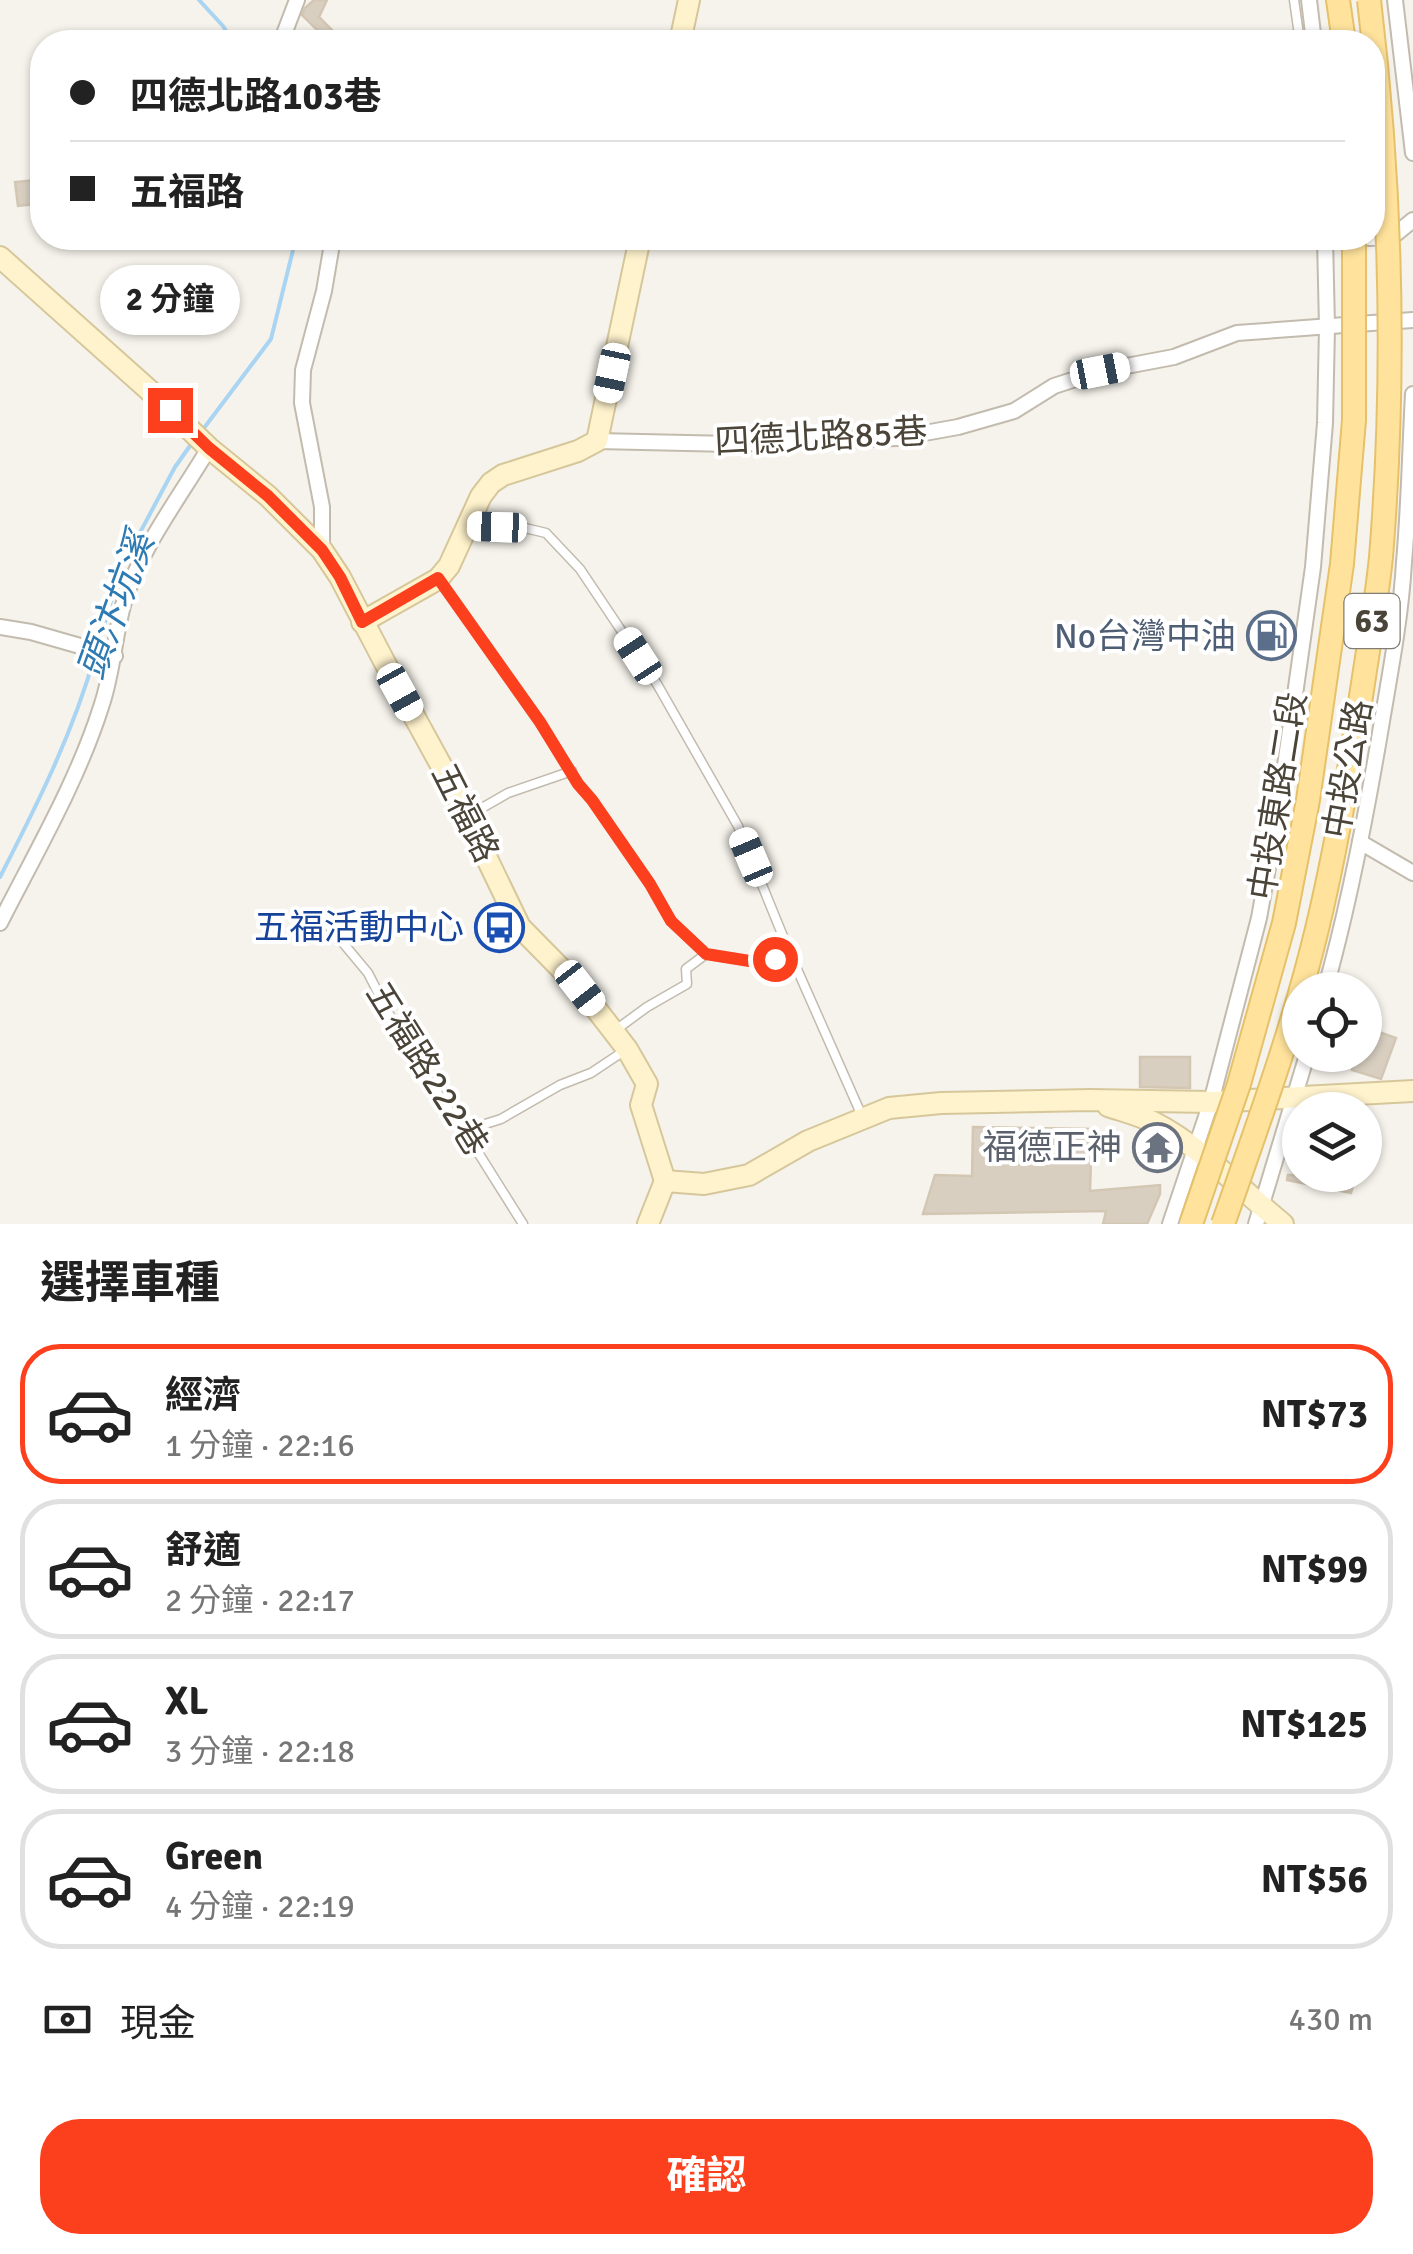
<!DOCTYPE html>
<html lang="zh-TW">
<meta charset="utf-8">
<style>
body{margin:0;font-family:Signika,"Noto Sans TC",sans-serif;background:#f6f6f6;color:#222;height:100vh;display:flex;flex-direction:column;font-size:38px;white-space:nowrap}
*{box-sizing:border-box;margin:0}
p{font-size:32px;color:#767676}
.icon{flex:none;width:55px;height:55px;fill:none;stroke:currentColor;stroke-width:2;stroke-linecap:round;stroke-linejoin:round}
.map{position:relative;height:1224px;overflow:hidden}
.sheet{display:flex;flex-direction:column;background:#fff;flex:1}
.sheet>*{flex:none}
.guide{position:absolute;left:30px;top:30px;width:1355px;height:220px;border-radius:40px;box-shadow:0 2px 8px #0004;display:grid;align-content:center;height:220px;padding:0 40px;background:#fff}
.tools{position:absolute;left:1282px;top:972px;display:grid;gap:20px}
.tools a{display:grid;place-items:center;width:100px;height:100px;border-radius:50%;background:#fff;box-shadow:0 2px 8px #0004;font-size:50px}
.end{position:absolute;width:45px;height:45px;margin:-22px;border:12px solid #fc3f1d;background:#fff;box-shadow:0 0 0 5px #fff}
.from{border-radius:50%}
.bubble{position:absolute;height:70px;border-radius:35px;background:#fff;box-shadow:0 2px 8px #0004;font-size:32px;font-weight:700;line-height:70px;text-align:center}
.car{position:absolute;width:30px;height:60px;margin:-30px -15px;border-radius:12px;box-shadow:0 0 8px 2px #0007;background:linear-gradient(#fff 24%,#345 0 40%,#fff 0 76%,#345 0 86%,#fff 0)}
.guide b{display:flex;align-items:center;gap:35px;height:95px;font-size:38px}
.guide b+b{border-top:2px solid #e0e0e0}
.guide i{width:25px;height:25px;background:#222}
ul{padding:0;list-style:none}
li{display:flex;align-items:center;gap:30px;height:140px;margin:0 20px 15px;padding:0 20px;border:5px solid #e0e0e0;border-radius:40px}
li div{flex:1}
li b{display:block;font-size:38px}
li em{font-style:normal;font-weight:700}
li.on{border-color:#fc3f1d}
li>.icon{width:90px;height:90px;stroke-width:1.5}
h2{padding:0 40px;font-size:45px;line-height:120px}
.pay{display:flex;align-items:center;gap:25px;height:110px;padding:0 40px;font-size:38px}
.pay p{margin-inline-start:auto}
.cta{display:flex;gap:20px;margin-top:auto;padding:20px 40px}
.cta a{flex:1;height:115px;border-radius:40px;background:#fc3f1d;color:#fff;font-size:40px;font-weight:700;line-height:115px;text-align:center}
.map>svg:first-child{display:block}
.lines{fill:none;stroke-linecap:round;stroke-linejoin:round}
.stream{stroke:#a9d4f2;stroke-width:4}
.building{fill:#d8cfc1;stroke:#d3c7b4;stroke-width:2.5}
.lane-casing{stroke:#c2bbae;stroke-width:11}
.street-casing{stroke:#c2bbae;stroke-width:18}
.secondary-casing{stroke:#d6c79b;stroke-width:24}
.primary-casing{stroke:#e6c16a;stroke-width:26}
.lane{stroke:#fff;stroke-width:8}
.street{stroke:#fff;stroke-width:14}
.secondary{stroke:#fff3cd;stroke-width:20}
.primary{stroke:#ffe39c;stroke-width:22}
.primary-bridge-casing{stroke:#e6c16a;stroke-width:26;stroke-linecap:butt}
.primary-bridge{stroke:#ffe39c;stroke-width:22}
.route{stroke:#fc3f1d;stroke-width:12}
.labels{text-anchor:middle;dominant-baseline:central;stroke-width:8;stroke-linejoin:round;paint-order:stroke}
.shield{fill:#fff;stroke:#817c74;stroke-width:2.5}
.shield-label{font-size:32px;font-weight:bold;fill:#4b4439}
.street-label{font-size:35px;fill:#4b4439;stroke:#fff}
.service-label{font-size:35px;fill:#4e5e75;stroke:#fff;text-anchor:end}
.transit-label{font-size:35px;fill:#164399;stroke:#fff;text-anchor:end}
.worship-label{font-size:35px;fill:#5b616d;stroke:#fff;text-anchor:end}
.water-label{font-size:38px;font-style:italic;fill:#2e7ab2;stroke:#fff}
</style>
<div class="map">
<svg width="1413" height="1224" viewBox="0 0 1413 1224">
<rect width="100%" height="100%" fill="#f6f3ec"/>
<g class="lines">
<g class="stream">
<path d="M199,0L223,26L233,42"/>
<path d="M201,432L271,339L294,246L292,238"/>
<path d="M98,646L120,570L175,467L192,443"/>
<path d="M0,877C37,805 73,733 95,655"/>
</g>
</g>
<g class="building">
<path d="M314,0H327L319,17L333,31L326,39L302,15L305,8Z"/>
<path d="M35,180L37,204L18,206L15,182Z"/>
<path d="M1365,1027L1396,1038L1381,1079L1352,1070L1357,1055H1365Z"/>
<path d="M1140,1057H1190V1088L1140,1087Z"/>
<path d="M973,1127L1092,1129L1090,1191L1160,1185V1194L1147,1224H1103L1106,1211L923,1214L935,1175L972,1176Z"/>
<path d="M1288,1175H1356L1351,1193L1287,1180Z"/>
</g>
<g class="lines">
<defs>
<g id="lane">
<path d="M1294,0L1300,42"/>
<path d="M469,527L525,528L546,533L580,569L657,684L738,826L789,951L862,1116"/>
<path d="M441,582L540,723L579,784L592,800L650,884L671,921L706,954L762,963L789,951"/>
<path d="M468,816L508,793L572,771"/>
<path d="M323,919L368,973L405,1045L479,1154L523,1224"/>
<path d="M617,1029L647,1007L687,984L686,969L706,954"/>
<path d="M463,1131L501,1119L560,1085L591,1073L627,1049"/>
</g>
<g id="street">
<path d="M1309,0L1314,42"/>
<path d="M1395,0L1413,153"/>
<path d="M281,42L297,0"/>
<path d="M1369,238L1392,237L1413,220"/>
<path d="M597,441L731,444L897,438L958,427L1014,411L1054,386L1100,371L1174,357L1237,333L1413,320"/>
<path d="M322,550V507L302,403L303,370L324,291L333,238"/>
<path d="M0,627L31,632L115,656"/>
<path d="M1360,842L1413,873"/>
<path d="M0,923C35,854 78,780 101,707C113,673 114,637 124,602C141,547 180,497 209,448"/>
<path d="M1325,990C1350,902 1367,811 1382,721C1391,668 1401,615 1404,562C1409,506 1410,450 1413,394"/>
<path d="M1170,1224L1211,1102L1259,918L1280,801L1313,567L1325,423L1327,327L1325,238"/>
<path d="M1256,1224L1307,1055"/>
</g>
<g id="secondary">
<path d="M680,42L689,0"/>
<path d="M0,257L150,391L209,448L268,496L322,550L340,577L385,663L448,778L520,927L580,988L627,1049L647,1084L641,1105L665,1181"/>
<path d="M362,622L438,579L449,566L481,496L491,483L503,475L578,451L597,441L640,238"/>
<path d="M1108,1106C1123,1111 1139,1115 1153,1122C1202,1147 1241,1190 1283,1224"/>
<path d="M665,1181L704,1184L749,1175L808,1141L889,1108L941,1103L1090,1100L1211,1102L1413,1091"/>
<path d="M648,1224L665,1181"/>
</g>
<path id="primary" d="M1338,0L1344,42"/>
</defs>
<use href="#lane" class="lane-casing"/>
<use href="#street" class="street-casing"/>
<use href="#secondary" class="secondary-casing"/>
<use href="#primary" class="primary-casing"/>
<use href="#lane" class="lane"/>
<use href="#street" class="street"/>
<use href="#secondary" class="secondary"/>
<use href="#primary" class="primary"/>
<defs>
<g id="primary-bridge">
<path d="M1191,1224L1239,1084L1284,923L1308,800L1342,564L1354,420V238"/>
<path d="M1223,1224C1257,1127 1293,1029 1317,929C1337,846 1351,762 1364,677C1370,637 1377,597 1381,557C1396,373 1391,184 1369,0"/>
</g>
</defs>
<use href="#primary-bridge" class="primary-bridge-casing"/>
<use href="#primary-bridge" class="primary-bridge"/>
</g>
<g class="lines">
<path class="route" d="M170,410L209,448L268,496L322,550L340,577L362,622L438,578L540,722L578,784L592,800L650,884L671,921L706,954L762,963L775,959"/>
</g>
<defs>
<symbol id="fuel-ring" viewBox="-11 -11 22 22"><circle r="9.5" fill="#fff" stroke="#5c6f8a" stroke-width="1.5"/><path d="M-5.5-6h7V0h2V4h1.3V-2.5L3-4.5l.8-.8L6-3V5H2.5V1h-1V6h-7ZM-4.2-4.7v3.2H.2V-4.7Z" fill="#5c6f8a"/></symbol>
<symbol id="bus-ring" viewBox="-11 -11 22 22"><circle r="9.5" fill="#fff" stroke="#1a4fb4" stroke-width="1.5"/><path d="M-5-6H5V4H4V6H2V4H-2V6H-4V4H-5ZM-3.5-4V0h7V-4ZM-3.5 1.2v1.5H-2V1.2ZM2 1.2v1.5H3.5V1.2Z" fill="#1a4fb4"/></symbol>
<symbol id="temple-ring" viewBox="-11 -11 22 22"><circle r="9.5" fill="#fff" stroke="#6b7280" stroke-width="1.5"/><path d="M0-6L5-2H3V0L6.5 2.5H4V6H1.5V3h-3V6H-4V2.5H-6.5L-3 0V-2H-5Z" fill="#6b7280"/></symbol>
</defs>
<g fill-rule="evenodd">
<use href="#fuel-ring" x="1244" y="608" width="55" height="55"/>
<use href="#bus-ring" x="472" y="900" width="55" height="55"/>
<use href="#temple-ring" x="1130" y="1120" width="55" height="55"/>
</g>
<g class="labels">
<rect class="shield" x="1344.5" y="594" width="55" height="54" rx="8"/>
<g class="shield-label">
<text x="1372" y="621">63</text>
</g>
<g class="street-label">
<text transform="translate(821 437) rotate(-3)">四德北路85巷</text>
<text transform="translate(1348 769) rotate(-80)">中投公路</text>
<text transform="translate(1278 796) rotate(-81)">中投東路二段</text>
<text transform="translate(465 813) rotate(63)">五福路</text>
<text transform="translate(427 1069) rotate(58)">五福路222巷</text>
</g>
<g class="service-label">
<text x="1236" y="636">No台灣中油</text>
</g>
<g class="transit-label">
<text x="464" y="927">五福活動中心</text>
</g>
<g class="worship-label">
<text x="1122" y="1147">福德正神</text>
</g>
<g class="water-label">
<text transform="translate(116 606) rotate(-70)">頭汴坑溪</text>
</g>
</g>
</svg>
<div class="tools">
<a><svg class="icon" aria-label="locate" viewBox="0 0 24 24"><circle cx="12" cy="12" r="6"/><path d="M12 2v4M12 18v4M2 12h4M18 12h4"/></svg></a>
<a><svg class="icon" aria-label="layers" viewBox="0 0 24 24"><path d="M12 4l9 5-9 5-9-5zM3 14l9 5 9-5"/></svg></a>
</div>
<i class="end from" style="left:775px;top:959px"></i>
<i class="end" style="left:170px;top:410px"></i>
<div class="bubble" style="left:100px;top:265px;width:140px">2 分鐘</div>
<i class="car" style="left:1100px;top:371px;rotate:79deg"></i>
<i class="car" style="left:612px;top:373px;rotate:192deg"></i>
<i class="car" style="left:497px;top:527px;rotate:272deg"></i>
<i class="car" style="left:638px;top:656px;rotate:327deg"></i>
<i class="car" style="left:400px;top:692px;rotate:151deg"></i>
<i class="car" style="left:751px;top:857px;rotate:337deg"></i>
<i class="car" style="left:580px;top:988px;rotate:142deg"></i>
<div class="guide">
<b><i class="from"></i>四德北路103巷</b>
<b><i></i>五福路</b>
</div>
</div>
<section class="sheet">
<h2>選擇車種</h2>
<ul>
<li class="on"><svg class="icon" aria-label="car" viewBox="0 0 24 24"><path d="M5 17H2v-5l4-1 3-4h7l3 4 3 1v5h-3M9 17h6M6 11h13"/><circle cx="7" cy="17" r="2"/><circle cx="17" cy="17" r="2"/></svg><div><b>經濟</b><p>1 分鐘 · 22:16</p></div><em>NT$73</em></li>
<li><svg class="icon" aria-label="car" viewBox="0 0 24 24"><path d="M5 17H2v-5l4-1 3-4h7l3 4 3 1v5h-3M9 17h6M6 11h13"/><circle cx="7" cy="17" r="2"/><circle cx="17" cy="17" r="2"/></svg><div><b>舒適</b><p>2 分鐘 · 22:17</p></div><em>NT$99</em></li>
<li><svg class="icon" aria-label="car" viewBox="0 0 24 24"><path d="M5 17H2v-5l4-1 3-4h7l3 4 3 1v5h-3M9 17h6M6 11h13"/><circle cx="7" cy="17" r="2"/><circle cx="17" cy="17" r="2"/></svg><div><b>XL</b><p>3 分鐘 · 22:18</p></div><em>NT$125</em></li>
<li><svg class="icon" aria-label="car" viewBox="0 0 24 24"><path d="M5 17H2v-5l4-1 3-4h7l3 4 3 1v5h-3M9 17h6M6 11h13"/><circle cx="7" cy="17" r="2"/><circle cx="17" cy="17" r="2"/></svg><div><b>Green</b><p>4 分鐘 · 22:19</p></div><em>NT$56</em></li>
</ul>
<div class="pay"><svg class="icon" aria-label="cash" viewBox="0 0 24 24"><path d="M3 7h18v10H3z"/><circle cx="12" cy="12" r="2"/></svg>現金<p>430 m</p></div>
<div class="cta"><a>確認</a></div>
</section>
